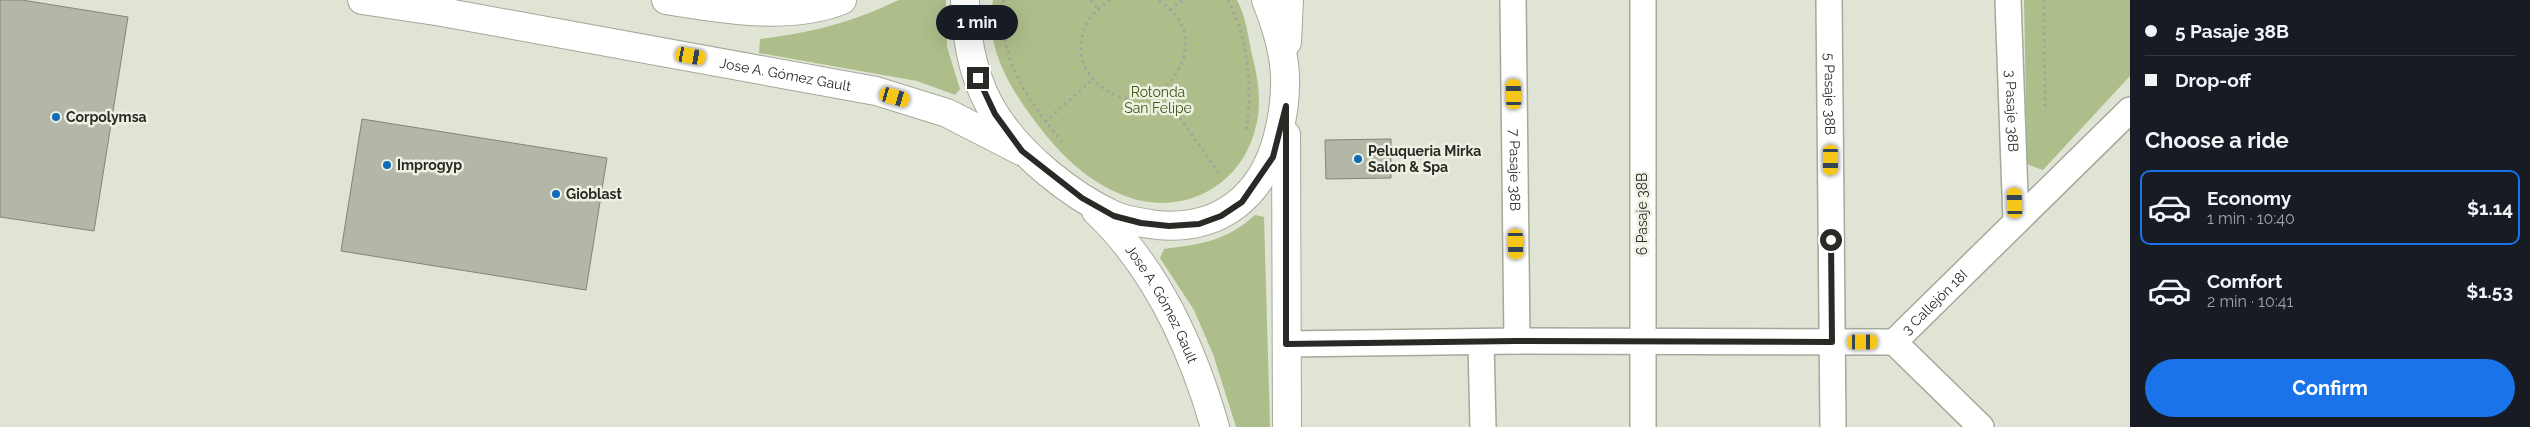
<!DOCTYPE html>
<meta charset="utf-8">
<style>
body{margin:0;font-family:Raleway,sans-serif;background:#20242c;color:#f1f3f6;height:100vh;display:flex;flex-direction:column;font-size:19px;white-space:nowrap}
*{box-sizing:border-box;margin:0}
p{font-size:16px;color:#9ea1a6}
.icon{flex:none;width:28px;height:28px;fill:none;stroke:currentColor;stroke-width:2;stroke-linecap:round;stroke-linejoin:round}
.map{position:relative;flex:1;overflow:hidden}
.details{display:flex;flex-direction:column;background:#171b24;width:400px}
.details>*{flex:none}
.hud{display:grid;align-content:center;height:110px;padding:0 15px;background:#171b24}
.end{position:absolute;width:22px;height:22px;margin:-11px;border:6px solid #292a25;background:#fff;box-shadow:0 0 0 2px #fff}
.from{border-radius:50%}
.bubble{position:absolute;height:35px;border-radius:18px;background:#171b24;box-shadow:0 5px 20px #0002;font-size:16px;font-weight:700;line-height:35px;text-align:center}
.car{position:absolute;width:15px;height:30px;margin:-15px -8px;border-radius:6px;box-shadow:0 0 4px 1px #0007;background:linear-gradient(#f5c518 24%,#345 0 40%,#f5c518 0 76%,#345 0 86%,#f5c518 0)}
.hud b{display:flex;align-items:center;gap:18px;height:48px;font-size:19px}
.hud b+b{border-top:1px solid #363941}
.hud i{width:12px;height:12px;background:#f1f3f6}
ul{padding:0;list-style:none}
li{display:flex;align-items:center;gap:15px;height:75px;margin:0 10px 8px;padding:0 5px;border:2px solid transparent;border-radius:10px}
li div{flex:1}
li b{display:block;font-size:19px}
li em{font-style:normal;font-weight:700}
li.current{border-color:#1a73e8}
li>.icon{width:45px;height:45px;stroke-width:1.5}
h2{padding:0 15px;font-size:22px;line-height:60px}
.primary-button{display:flex;gap:10px;margin-top:auto;padding:10px 15px}
.primary-button a{flex:1;height:58px;border-radius:30px;background:#1a73e8;color:#fff;font-size:20px;font-weight:700;line-height:58px;text-align:center}
main{display:flex;flex:1;min-height:0}
.map>svg:first-child{display:block}
.green{fill:#aebe8a}
.building{fill:#b2b7a8;stroke:#828679}
.lines{fill:none;stroke-linecap:round;stroke-linejoin:round}
.street-casing{stroke:#a4a99a;stroke-width:28}
.secondary-casing{stroke:#a4a99a;stroke-width:30}
.path{stroke:#a2a59a;stroke-width:3;stroke-dasharray:2.5 4;stroke-linecap:butt}
.street{stroke:#fff;stroke-width:25}
.secondary{stroke:#fff;stroke-width:28}
.route{stroke:#292a25;stroke-width:6}
.poi-dot{fill:#0d6bb8;stroke:#ecf1e2;stroke-width:2}
.labels{text-anchor:middle;dominant-baseline:central;stroke-width:5;stroke-linejoin:round;paint-order:stroke}
.street-label{font-size:14px;fill:#292a25;stroke:#ecf1e2}
.park-label{font-size:14px;fill:#475616;stroke:#ecf1e2}
.poi-label{font-size:14px;font-weight:bold;fill:#292a25;stroke:#ecf1e2;text-anchor:start}
</style>
<main>
<div class="map">
<svg width="2130" height="427" viewBox="0 0 2130 427">
<rect width="100%" height="100%" fill="#dfe4d5"/>
<g class="green">
<path d="M899,0H946L947,47L960,89L955,95L917,81L759,53L760,39C815,32 849,23 899,0Z"/>
<path d="M993,0H1237C1246,16 1248,37 1252,55C1258,77 1262,103 1256,126C1243,185 1184,217 1128,197C1083,181 1053,147 1026,109C1004,77 985,40 993,0Z"/>
<path d="M2024,0H2130V76L2043,170L2027,164Z"/>
<path d="M1255,215L1264,217L1270,427H1236L1213,354L1194,310L1160,258L1164,249C1201,244 1227,241 1255,215Z"/>
</g>
<g class="building">
<path d="M0,0H22L128,17L94,231L0,217Z"/>
<path d="M362,119L607,158L586,290L341,251Z"/>
<path d="M1391,139V178L1326,179L1325,140Z"/>
</g>
<g class="lines">
<defs>
<g id="street">
<path id="s1" d="M1513,0L1517,341"/>
<path d="M1643,0V427"/>
<path id="s2" d="M1829,0L1833,427"/>
<path id="s3" d="M2008,0L2016,222"/>
<path d="M1481,342L1483,427"/>
<path d="M1894,342L1981,427"/>
<path id="s4" d="M1286,344L1517,341L1894,342L2130,110"/>
</g>
<g id="secondary">
<path id="s5" d="M362,0L442,12L876,91L947,113L1021,151"/>
<path d="M666,0C719,9 791,21 842,0"/>
<path d="M965,0C966,41 973,81 996,116C1022,156 1069,194 1113,215C1126,221 1143,223 1157,225C1220,231 1263,196 1278,136C1291,84 1286,50 1266,0"/>
<path d="M1287,42L1289,0"/>
<path d="M1286,135L1287,427"/>
<path id="s6" d="M1096,211C1157,269 1192,347 1215,427"/>
</g>
</defs>
<use href="#street" class="street-casing"/>
<use href="#secondary" class="secondary-casing"/>
<g class="path">
<path d="M1004,0C997,58 1028,101 1064,144"/>
<path d="M1091,0L1097,8"/>
<path d="M1110,0C1091,12 1081,27 1081,50C1081,65 1091,80 1103,88C1165,132 1222,30 1156,0"/>
<path d="M1228,0C1248,38 1253,89 1246,131"/>
<path d="M2044,0L2045,111"/>
<path d="M1170,10L1183,0"/>
<path d="M1161,91L1221,176"/>
<path d="M1045,122L1093,79"/>
</g>
<use href="#street" class="street"/>
<use href="#secondary" class="secondary"/>
</g>
<g class="lines">
<path class="route" d="M978,78L995,114L1022,151L1082,198L1114,216L1141,223L1169,226L1199,224L1221,216L1242,202L1273,157L1286,106V344L1517,341L1832,342L1831,240"/>
</g>
<g class="poi-dot">
<circle cx="56" cy="117" r="5"/>
<circle cx="1358" cy="159" r="5"/>
<circle cx="387" cy="165" r="5"/>
<circle cx="556" cy="194" r="5"/>
</g>
<g class="labels">
<g class="street-label">
<text stroke="none"><textPath href="#s5" startOffset="430">Jose A. Gómez Gault</textPath></text>
<text stroke="none"><textPath href="#s2" startOffset="94">5 Pasaje 38B</textPath></text>
<text stroke="none"><textPath href="#s3" startOffset="111">3 Pasaje 38B</textPath></text>
<text stroke="none"><textPath href="#s1" startOffset="170">7 Pasaje 38B</textPath></text>
<text transform="translate(1642 214) rotate(-90)">6 Pasaje 38B</text>
<text stroke="none"><textPath href="#s4" startOffset="665">3 Callejón 18I</textPath></text>
<text stroke="none"><textPath href="#s6" startOffset="115">Jose A. Gómez Gault</textPath></text>
</g>
<g class="park-label">
<text x="1158" y="92">Rotonda<tspan x="1158" dy="16">San Felipe</tspan></text>
</g>
<g class="poi-label">
<text x="66" y="117">Corpolymsa</text>
<text x="1368" y="151">Peluqueria Mirka<tspan x="1368" dy="16">Salon &amp; Spa</tspan></text>
<text x="397" y="165">Improgyp</text>
<text x="566" y="194">Gioblast</text>
</g>
</g>
</svg>
<i class="end from" style="left:1831px;top:240px"></i>
<i class="end" style="left:978px;top:78px"></i>
<div class="bubble" style="left:936px;top:5px;width:82px">1 min</div>
<i class="car" style="left:691px;top:56px;rotate:100deg"></i>
<i class="car" style="left:1514px;top:94px;rotate:359deg"></i>
<i class="car" style="left:895px;top:97px;rotate:106deg"></i>
<i class="car" style="left:1831px;top:160px;rotate:180deg"></i>
<i class="car" style="left:2015px;top:203px;rotate:358deg"></i>
<i class="car" style="left:1516px;top:244px;rotate:179deg"></i>
<i class="car" style="left:1863px;top:342px;rotate:90deg"></i>
</div>
<section class="details">
<div class="hud">
<b><i class="from"></i>5 Pasaje 38B</b>
<b><i></i>Drop-off</b>
</div>
<h2>Choose a ride</h2>
<ul>
<li class="current"><svg class="icon" aria-label="car" viewBox="0 0 24 24"><path d="M5 17H2v-5l4-1 3-4h7l3 4 3 1v5h-3M9 17h6M6 11h13"/><circle cx="7" cy="17" r="2"/><circle cx="17" cy="17" r="2"/></svg><div><b>Economy</b><p>1 min · 10:40</p></div><em>$1.14</em></li>
<li><svg class="icon" aria-label="car" viewBox="0 0 24 24"><path d="M5 17H2v-5l4-1 3-4h7l3 4 3 1v5h-3M9 17h6M6 11h13"/><circle cx="7" cy="17" r="2"/><circle cx="17" cy="17" r="2"/></svg><div><b>Comfort</b><p>2 min · 10:41</p></div><em>$1.53</em></li>
</ul>
<div class="primary-button"><a>Confirm</a></div>
</section>
</main>
